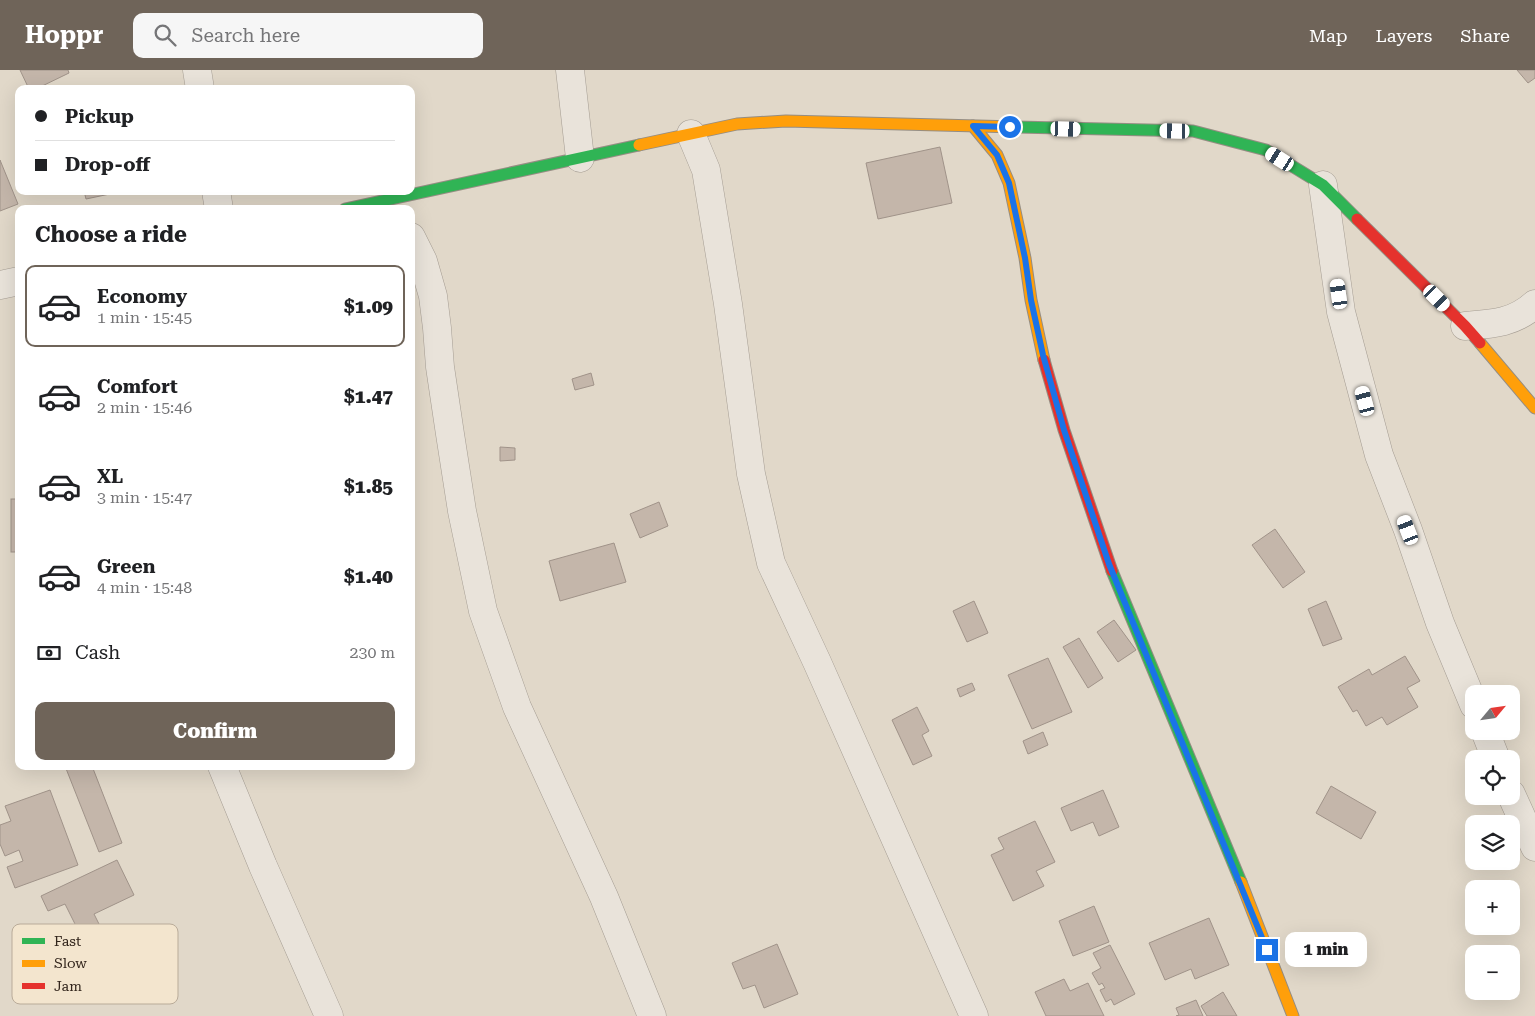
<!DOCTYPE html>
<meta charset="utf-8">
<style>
body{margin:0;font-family:"Roboto Serif",serif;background:#f6f6f6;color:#202124;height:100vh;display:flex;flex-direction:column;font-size:19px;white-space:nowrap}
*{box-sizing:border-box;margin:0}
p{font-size:16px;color:#757577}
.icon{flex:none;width:28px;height:28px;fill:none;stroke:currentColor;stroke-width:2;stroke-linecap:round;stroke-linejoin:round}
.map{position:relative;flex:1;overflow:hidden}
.details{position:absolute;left:15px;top:135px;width:400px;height:565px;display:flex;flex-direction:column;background:#fff;border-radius:10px;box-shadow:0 5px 20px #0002}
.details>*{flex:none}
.guide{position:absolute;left:15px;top:15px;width:400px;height:110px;border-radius:10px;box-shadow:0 5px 20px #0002;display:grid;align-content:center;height:110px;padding:0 20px;background:#fff}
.needle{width:32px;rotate:61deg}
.buttons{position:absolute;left:1465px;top:615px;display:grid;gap:10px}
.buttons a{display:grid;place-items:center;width:55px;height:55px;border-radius:10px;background:#fff;box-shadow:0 5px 20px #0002;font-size:25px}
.end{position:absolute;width:22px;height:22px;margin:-11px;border:6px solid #1a73e8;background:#fff;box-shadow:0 0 0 2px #fff}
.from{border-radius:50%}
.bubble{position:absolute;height:35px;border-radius:10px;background:#fff;box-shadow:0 5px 20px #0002;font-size:16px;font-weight:800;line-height:35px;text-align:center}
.car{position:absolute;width:15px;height:30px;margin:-15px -8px;border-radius:6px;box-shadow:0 0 4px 1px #0007;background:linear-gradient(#fff 24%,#345 0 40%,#fff 0 76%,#345 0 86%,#fff 0)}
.guide b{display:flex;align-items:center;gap:18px;height:48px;font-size:19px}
.guide b+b{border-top:1px solid #e0e0e0}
.guide i{width:12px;height:12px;background:#202124}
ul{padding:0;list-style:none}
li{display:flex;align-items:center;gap:15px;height:82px;margin:0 10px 8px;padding:0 10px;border:2px solid transparent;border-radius:10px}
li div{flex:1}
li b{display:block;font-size:19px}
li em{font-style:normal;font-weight:800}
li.on{border-color:#6f6459}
li>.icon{width:45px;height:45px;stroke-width:1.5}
h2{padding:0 20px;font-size:22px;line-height:60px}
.pay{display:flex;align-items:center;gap:12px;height:55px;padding:0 20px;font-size:19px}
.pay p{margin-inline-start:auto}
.cta{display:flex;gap:10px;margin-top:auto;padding:10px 20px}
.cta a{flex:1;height:58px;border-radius:10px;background:#6f6459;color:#fff;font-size:20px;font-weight:800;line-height:58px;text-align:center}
header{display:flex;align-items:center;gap:30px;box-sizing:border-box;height:70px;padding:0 25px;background:#6f6459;color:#fff}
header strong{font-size:24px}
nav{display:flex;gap:28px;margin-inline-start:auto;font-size:18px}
.search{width:350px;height:45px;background:#f6f6f6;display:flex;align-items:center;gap:12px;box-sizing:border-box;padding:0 18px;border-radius:10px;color:#757577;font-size:19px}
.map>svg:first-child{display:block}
.building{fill:#c4b6aa;stroke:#a09389}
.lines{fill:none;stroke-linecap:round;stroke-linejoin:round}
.street-casing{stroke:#a59d93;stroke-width:29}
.fast-casing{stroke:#958d83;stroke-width:13}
.slow-casing{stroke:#958d83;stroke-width:13}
.jam-casing{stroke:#958d83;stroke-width:13}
.street{stroke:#e9e3da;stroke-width:28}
.fast{stroke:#30b455;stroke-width:11}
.slow{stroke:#ff9f0a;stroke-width:11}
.jam{stroke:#e5322d;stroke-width:11}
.route{stroke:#1a73e8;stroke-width:6}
.key{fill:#f3e5ce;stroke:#b9ab99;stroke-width:1}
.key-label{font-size:14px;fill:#32251c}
</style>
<header>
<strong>Hoppr</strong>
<div class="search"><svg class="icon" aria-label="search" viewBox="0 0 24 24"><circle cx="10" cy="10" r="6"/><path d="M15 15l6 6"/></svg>Search here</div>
<nav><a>Map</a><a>Layers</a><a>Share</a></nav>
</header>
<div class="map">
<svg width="1535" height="946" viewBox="0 0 1535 946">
<rect width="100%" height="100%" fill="#e1d8c9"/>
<g class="building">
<path d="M20,0H68L69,3L36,19H29Z"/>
<path d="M1517,0H1535V8L1528,13Z"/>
<path d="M940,77L952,133L878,149L866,93Z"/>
<path d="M0,90L18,134L0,141Z"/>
<path d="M84,121H124L86,129Z"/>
<path d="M591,303L594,315L575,320L572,309Z"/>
<path d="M500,377L515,378V390L500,391Z"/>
<rect x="11" y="429" width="8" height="53"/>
<path d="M659,432L668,456L640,468L630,444Z"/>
<path d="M1275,459L1305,502L1283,518L1252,475Z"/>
<path d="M614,473L626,512L560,531L549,491Z"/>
<path d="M974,531L988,563L967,572L953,541Z"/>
<path d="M1326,531L1342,569L1323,576L1308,539Z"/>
<path d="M1114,550L1136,580L1118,592L1097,562Z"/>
<path d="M1079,568L1103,608L1088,618L1063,577Z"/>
<path d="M1405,586L1420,611L1407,618L1418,637L1387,655L1382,647L1366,656L1357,640L1353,642L1338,617L1369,599L1372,605Z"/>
<path d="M1048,588L1072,642L1032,659L1008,605Z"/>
<path d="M972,613L975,620L960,627L957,619Z"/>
<path d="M917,637L929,661L922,665L932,686L913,695L892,650Z"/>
<path d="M1043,662L1048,675L1028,684L1023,671Z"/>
<path d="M65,696H92L122,773L99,782Z"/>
<path d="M1331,716L1376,742L1361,769L1316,743Z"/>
<path d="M50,720L78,795L15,818L7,797L23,791L19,780L5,786L0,774V755L11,751L5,736Z"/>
<path d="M1103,720L1119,757L1099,766L1093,752L1071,761L1061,738Z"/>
<path d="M1035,751L1055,792L1036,801L1044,816L1013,831L991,785L1004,779L998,768Z"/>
<path d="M117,790L134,825L94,844L99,854L80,864L65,834L48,841L41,826Z"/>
<path d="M1094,836L1109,872L1073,886L1059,851Z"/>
<path d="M1209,848L1229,895L1195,909L1191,899L1165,910L1149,873Z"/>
<path d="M777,874L798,924L764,938L755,915L743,919L732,893Z"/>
<path d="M1110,875L1135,924L1114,935L1111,929L1106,932L1100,920L1105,918L1102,913L1099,915L1092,903L1101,898L1093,883Z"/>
<path d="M1064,909L1070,921L1088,913L1104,946H1046L1035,922Z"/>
<path d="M1223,922L1237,946H1207L1201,936Z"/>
<path d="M1196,930L1203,946H1176L1179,945L1176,938Z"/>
</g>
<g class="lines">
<defs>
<g id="street">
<path d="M197,0L200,19"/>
<path d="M570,0L580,88"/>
<path d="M691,64L706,100L728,234L751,404L771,493L817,592L974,946"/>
<path d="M1323,115L1341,242L1379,385L1408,460L1440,553L1474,635"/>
<path d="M216,121L219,139"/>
<path d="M411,167L423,191L433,226L437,258L440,297L450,364L462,441L483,541L517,637L604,827L652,946"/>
<path d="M0,215L19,211"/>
<path d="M1465,256C1493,254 1514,253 1535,234"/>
<path d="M1485,661L1496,689"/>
<path d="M222,696L263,796L329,946"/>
<path d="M1511,724L1535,777"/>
</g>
<g id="fast">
<path d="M1016,57L1193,61L1266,80L1323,115L1357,149"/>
<path d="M345,139L639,75"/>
<path d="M1112,501L1241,812"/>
</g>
<g id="slow">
<path d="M973,56L997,85L1009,113L1025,188L1031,230L1044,290"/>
<path d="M639,75L737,54L786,51L1016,57"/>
<path d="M1480,273L1535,338"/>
<path d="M1241,812L1293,946"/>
</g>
<g id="jam">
<path d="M1357,149L1465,256L1480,273"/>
<path d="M1044,290L1064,360L1112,501"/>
</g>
</defs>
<use href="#street" class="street-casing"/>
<use href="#fast" class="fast-casing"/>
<use href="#slow" class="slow-casing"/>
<use href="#jam" class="jam-casing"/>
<use href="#street" class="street"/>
<use href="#fast" class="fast"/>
<use href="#slow" class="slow"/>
<use href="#jam" class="jam"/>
</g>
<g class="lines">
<path class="route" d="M1010,57L973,56L997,85L1009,113L1025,188L1031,230L1043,285L1064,360L1109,494L1267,880"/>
</g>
<rect x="12" y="854" width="166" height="80" rx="8" class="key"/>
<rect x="22" y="868" width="23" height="6" fill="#30b455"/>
<rect x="22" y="890" width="23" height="7" fill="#ff9f0a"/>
<rect x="22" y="913" width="23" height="6" fill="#e5322d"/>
<g class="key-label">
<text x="54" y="876">Fast</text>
<text x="54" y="898">Slow</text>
<text x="54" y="921">Jam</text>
</g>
</svg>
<div class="buttons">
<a><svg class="needle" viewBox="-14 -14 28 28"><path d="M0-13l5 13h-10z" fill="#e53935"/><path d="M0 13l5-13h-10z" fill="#757577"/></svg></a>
<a><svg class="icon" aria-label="locate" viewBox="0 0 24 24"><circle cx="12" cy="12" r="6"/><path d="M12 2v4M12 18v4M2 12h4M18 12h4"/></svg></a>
<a><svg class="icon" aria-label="layers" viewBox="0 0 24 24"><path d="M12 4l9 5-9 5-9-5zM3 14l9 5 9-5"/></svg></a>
<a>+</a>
<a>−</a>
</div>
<i class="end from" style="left:1010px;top:57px"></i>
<i class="end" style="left:1267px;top:880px"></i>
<div class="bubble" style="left:1285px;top:862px;width:82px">1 min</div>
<i class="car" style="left:1066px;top:59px;rotate:92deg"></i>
<i class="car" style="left:1175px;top:61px;rotate:271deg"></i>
<i class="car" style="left:1280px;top:89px;rotate:302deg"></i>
<i class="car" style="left:1339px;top:224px;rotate:352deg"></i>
<i class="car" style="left:1437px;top:228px;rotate:135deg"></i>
<i class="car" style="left:1365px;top:331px;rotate:345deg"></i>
<i class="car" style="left:1408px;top:460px;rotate:339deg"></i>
<div class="guide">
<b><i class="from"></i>Pickup</b>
<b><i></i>Drop-off</b>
</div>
<section class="details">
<h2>Choose a ride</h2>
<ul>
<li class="on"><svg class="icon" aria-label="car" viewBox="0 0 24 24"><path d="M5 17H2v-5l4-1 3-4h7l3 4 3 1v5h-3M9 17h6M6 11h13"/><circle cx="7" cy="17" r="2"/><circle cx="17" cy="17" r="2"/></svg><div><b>Economy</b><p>1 min · 15:45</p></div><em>$1.09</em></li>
<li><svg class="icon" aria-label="car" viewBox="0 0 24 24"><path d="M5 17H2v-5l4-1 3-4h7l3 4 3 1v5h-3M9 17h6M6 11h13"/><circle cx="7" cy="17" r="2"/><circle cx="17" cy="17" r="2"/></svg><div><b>Comfort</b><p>2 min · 15:46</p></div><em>$1.47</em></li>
<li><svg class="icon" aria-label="car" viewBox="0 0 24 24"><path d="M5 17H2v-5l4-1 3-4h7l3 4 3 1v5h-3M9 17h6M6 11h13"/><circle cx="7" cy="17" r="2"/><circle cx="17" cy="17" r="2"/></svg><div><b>XL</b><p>3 min · 15:47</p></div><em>$1.85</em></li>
<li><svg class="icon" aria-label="car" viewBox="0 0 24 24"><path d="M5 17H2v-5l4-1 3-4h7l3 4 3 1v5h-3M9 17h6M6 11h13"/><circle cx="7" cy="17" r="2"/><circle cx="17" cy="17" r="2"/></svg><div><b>Green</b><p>4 min · 15:48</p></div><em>$1.40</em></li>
</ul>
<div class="pay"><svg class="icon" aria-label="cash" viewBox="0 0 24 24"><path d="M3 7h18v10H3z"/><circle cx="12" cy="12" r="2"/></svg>Cash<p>230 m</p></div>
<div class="cta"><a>Confirm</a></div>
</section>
</div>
